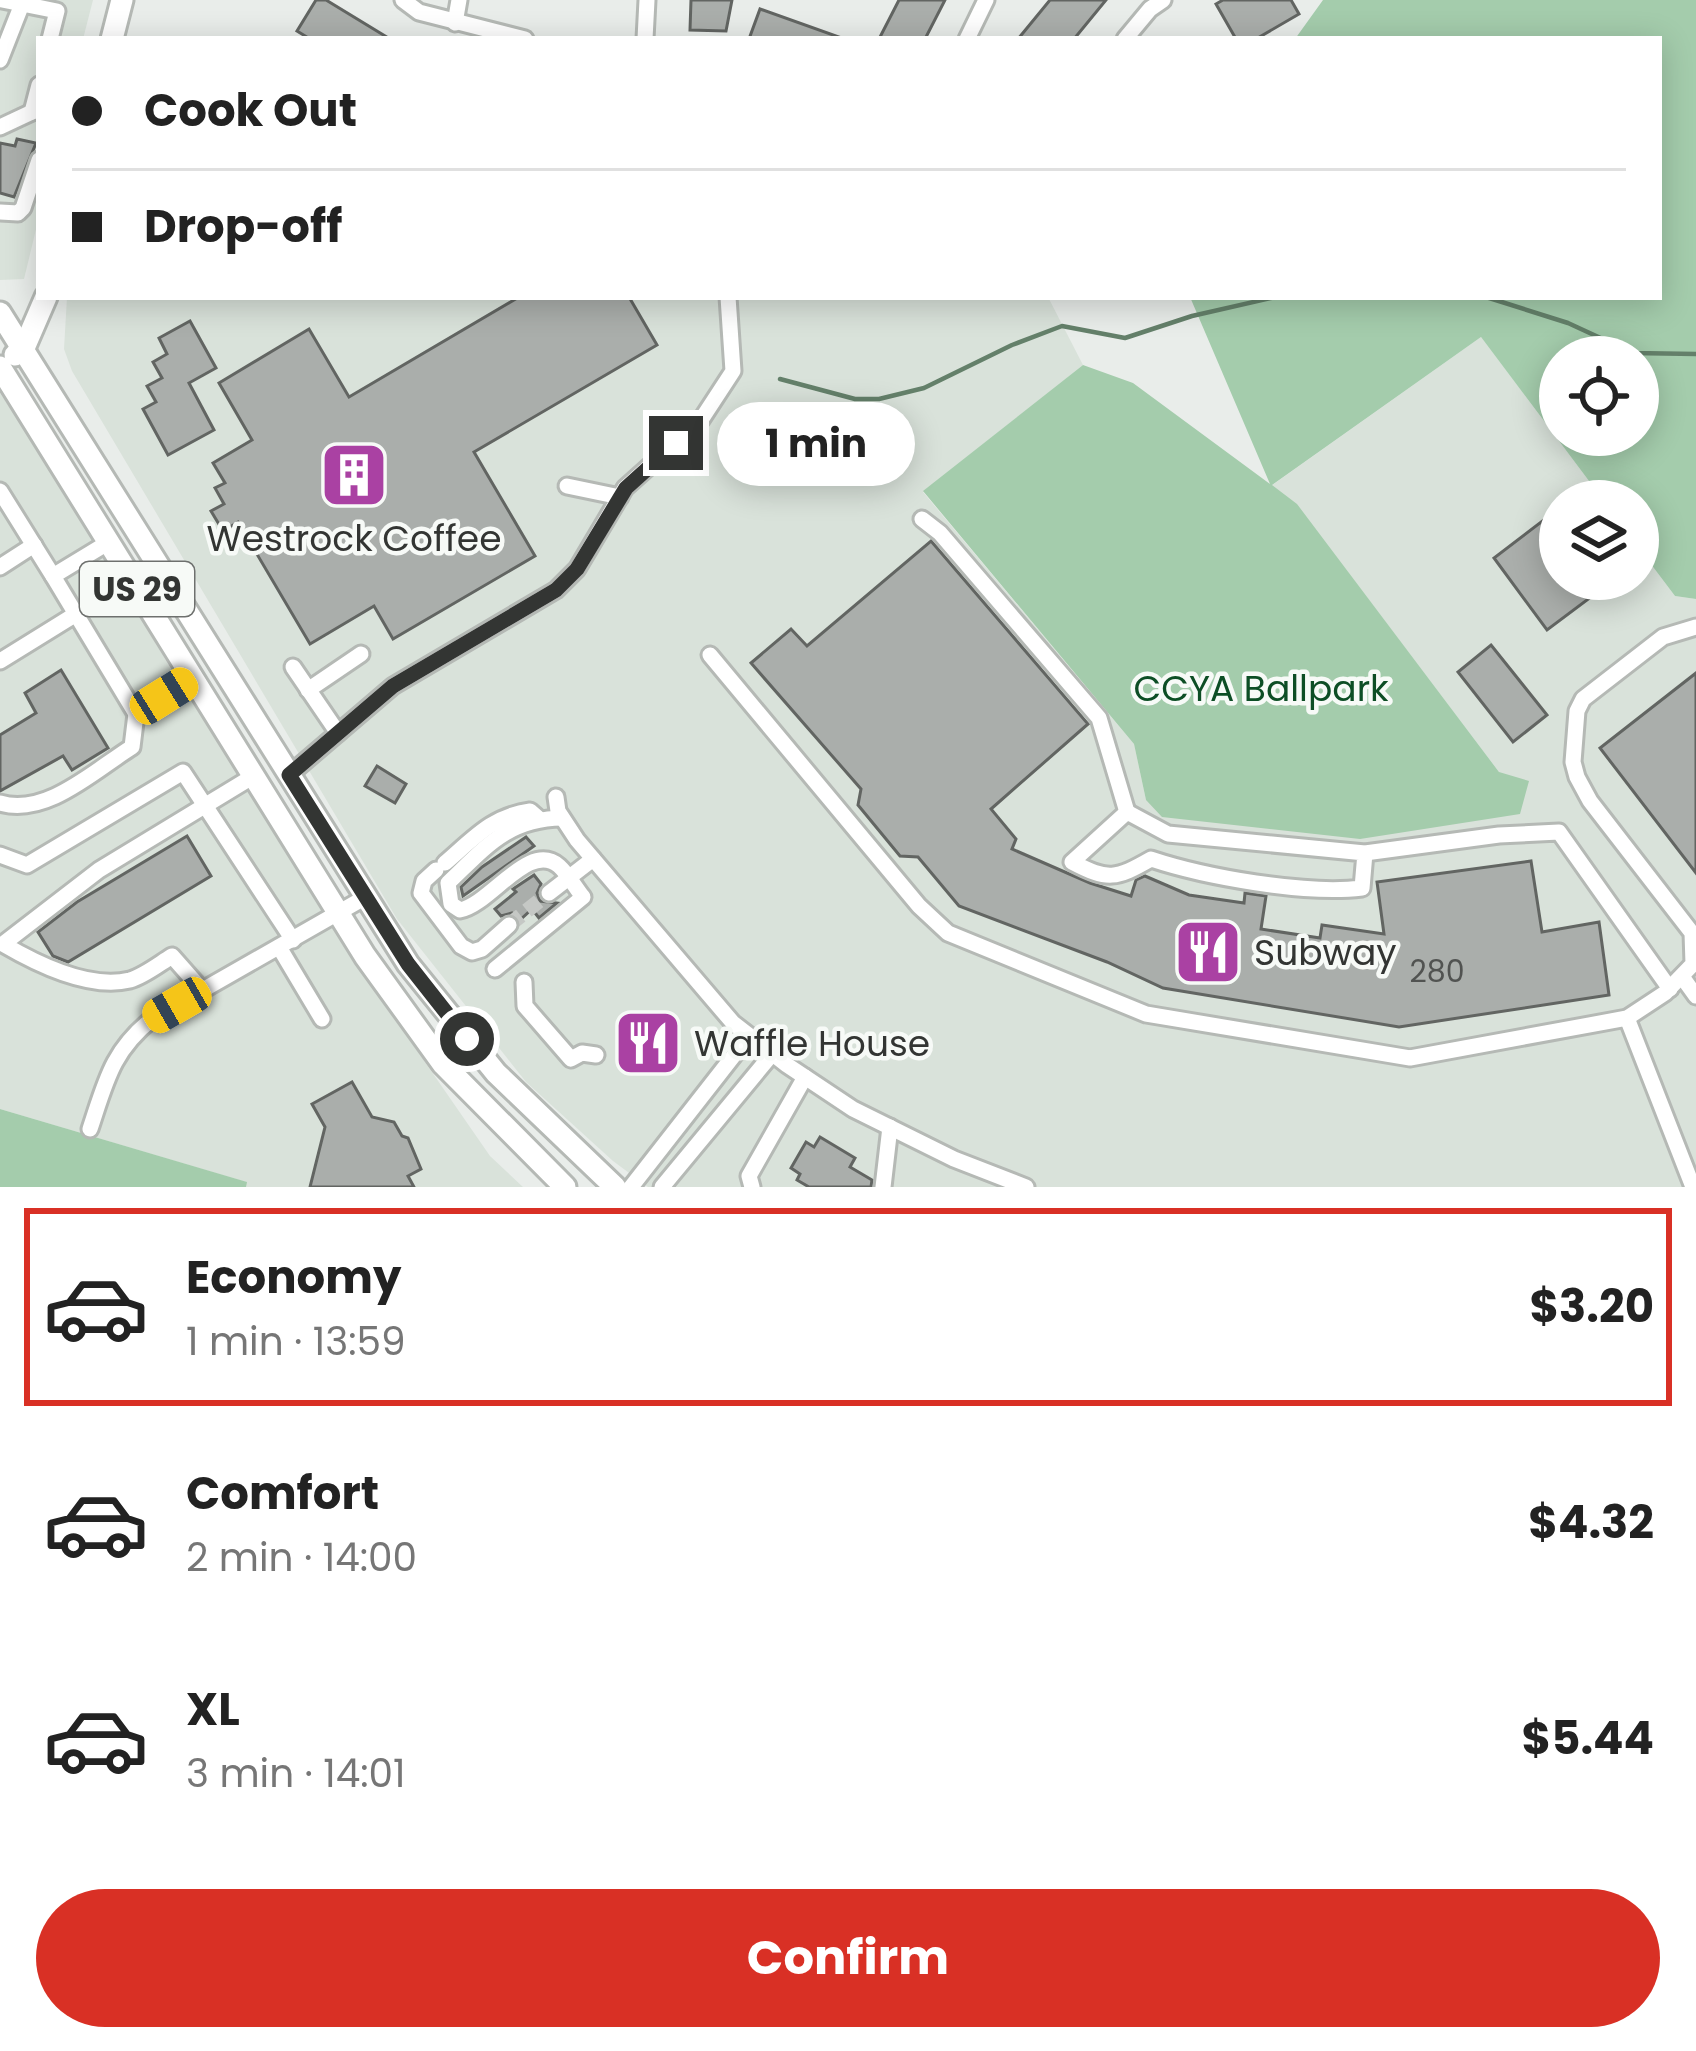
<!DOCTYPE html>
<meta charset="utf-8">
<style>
body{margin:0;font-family:Poppins,sans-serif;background:#f2f2f2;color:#222;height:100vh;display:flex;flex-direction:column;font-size:45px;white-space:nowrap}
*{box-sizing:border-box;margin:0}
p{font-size:39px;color:#767676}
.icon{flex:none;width:66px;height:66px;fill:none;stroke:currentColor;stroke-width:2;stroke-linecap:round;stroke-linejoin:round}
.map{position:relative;height:1187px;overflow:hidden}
.panel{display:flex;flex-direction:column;background:#fff;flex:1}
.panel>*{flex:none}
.top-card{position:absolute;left:36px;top:36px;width:1626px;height:264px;border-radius:0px;box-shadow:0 6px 30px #0003;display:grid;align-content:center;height:264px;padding:0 36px;background:#fff}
.fabs{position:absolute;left:1539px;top:336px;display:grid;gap:24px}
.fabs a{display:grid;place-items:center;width:120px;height:120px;border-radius:50%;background:#fff;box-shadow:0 6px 30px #0003;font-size:60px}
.end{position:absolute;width:54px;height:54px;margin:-27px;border:15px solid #333533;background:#fff;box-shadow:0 0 0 6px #fff}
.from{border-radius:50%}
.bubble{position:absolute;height:84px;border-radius:42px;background:#fff;box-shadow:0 6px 30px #0003;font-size:39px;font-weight:700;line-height:84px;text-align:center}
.car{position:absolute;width:36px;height:72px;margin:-36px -18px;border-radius:15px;box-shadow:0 0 9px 3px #0007;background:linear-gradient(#f5c518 24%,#345 0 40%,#f5c518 0 76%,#345 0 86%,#f5c518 0)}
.top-card b{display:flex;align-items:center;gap:42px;height:114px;font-size:45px}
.top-card b+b{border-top:3px solid #e0e0e0}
.top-card i{width:30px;height:30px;background:#222}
ul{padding:21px 0 0;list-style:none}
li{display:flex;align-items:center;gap:36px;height:198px;margin:0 24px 18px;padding:0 12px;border:6px solid transparent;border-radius:0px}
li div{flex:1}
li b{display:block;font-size:45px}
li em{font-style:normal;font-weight:700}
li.on{border-color:#d93025}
li>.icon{width:108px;height:108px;stroke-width:1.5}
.cta{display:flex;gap:24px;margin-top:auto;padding:24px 36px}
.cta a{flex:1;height:138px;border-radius:72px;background:#d93025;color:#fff;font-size:48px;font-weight:700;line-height:138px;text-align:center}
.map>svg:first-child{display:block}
.built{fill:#d9e2da}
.green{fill:#a4ccac;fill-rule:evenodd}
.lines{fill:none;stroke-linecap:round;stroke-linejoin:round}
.stream{stroke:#64806a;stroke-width:4.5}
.building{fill:#aaaeab;stroke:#626562;stroke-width:3}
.minor-tunnel{stroke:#c5c8c5;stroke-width:15;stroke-dasharray:15 8;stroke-linecap:butt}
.minor-casing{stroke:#b5b9b5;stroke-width:21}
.major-casing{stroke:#b5b9b5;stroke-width:27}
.minor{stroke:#fff;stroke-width:15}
.major{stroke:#fff;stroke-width:21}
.route{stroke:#333533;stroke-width:15}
.labels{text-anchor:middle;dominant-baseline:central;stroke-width:9;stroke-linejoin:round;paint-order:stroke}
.number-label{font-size:30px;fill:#515351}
.shield{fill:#f7faf7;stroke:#6e706e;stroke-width:3}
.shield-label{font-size:33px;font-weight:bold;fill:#333533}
.poi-label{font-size:36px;fill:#333533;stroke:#f7faf7;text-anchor:start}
.park-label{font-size:36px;fill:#0d4e25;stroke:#f7faf7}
</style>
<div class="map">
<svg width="1696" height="1187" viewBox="0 0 1696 1187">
<rect width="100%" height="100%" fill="#e9edea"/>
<g class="built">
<path d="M0,0H93L83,39H39V217L24,279L0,280Z"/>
<path d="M67,297H1048L1083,365L923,492L1134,744L1146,800L1499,772L1297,505L1271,486L1481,337L1604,501H1560V579H1638V547L1675,596L1696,599V1187H648L613,1161L526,1082L397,919L72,371L64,349Z"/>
<path d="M0,393L57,478L171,669L382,1000L490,1156L523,1187H246V1182L0,1109Z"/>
</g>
<g class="green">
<path d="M1323,0H1696V599L1675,596L1638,547V501H1604L1481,337L1272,485L1297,504L1499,772L1529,781L1520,814L1360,839L1162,817L1146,800L1134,744L923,491L1083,365L1133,383L1270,484L1190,297H1659V39H1295ZM1560,357H1638V435H1560Z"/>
<path d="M0,1109L247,1182L246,1187H0Z"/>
</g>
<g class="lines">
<g class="stream">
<path d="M1486,297L1568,323L1633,353L1696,354"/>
<path d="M780,379L855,399H879L924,388L1012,345L1062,326L1125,338L1192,316L1275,297"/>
</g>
</g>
<g class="building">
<path d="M316,0H326L390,39H310L297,31Z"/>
<path d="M691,0H732L726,31L690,30Z"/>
<path d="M899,0H945L925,39H879Z"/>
<path d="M1050,0H1106L1074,39H1018Z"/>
<path d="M1223,0H1291L1299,14L1256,39H1236L1216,4Z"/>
<path d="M760,9L839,37V39H749Z"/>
<path d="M17,139L36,143L14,197L0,193V143L15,146Z"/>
<path d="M519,297H629L657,345L474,452L535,556L393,639L374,606L310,644L238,522L223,531L211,511L224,504L215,488L225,483L213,463L252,440L219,383L309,329L349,397Z"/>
<path d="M190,321L216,368L189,383L214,430L168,455L143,409L156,402L147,386L162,378L153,362L167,354L159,338Z"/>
<path d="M1545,519L1560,539V579H1590L1599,591L1547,630L1494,558Z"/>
<path d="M931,541L1088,724L991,809L1016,839L1012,849L1090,883L1131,896L1136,880L1145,876L1189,895L1244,903L1245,893L1266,896L1261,929L1320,938L1322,925L1384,934L1377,882L1531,861L1542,932L1599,922L1609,995L1399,1027L1163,988L1107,962L959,906L918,857L900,856L858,805L861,789L751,663L791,629L807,646Z"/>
<path d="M1491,645L1547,715L1513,742L1458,672Z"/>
<path d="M61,670L108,748L72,770L63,756L0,791V735L36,713L25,693Z"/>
<path d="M1696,673V873L1600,748Z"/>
<path d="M377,766L406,784L395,803L365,786Z"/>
<path d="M187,836L211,876L68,962L53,956L38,932L77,902Z"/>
<path d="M526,837L534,846L463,896L461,887L482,867Z"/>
<path d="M534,875L541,884L537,893L540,901L557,903L539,918L532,909L520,920L512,913L501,916L495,909L516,892L513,889Z"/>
<path d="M661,1019L673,1031L634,1067L623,1054Z"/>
<path d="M352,1082L372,1117L394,1122L402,1136L408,1138L421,1169L408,1176L414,1187H310L325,1127L312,1104Z"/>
<path d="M820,1137L855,1158L850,1167L872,1180L871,1187H809L797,1180L800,1174L791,1168L806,1142L814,1147Z"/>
</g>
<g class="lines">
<path class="minor-tunnel" d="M509,925L549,893"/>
<defs>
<g id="minor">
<path d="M2,0L57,11L50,39"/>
<path d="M403,0L419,12L525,39"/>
<path d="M455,23L459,0"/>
<path d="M645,39L647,0"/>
<path d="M967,39L986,0"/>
<path d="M1125,39L1150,9L1163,0"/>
<path d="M0,60L22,4"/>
<path d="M32,112L39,85"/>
<path d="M0,127L32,112"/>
<path d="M0,212L18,213L23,208L39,160"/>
<path d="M567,486L620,497"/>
<path d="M0,491L53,576L109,542"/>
<path d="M922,519L940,533L1099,718L1127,812"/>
<path d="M0,567L34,545"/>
<path d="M53,576L136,714L192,679"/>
<path d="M710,655L919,906L948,933L1146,1014L1410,1058L1627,1018L1665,993L1693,964L1692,933L1590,801L1577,777L1573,762L1577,711L1583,699L1663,637L1696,627"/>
<path d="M0,661L76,614"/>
<path d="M293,667L338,733"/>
<path d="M308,690L361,654"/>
<path d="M289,775L393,686L556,590L577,569L625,488L701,420L733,371L728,297"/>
<path d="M556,797L558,811L577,840L733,1023L787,1065L853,1109L954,1159L1026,1187"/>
<path d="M0,803C46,817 95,770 132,747L136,714"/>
<path d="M1365,853L1362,888C1306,895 1205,877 1151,859C1116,879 1108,881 1072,862L1127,812L1168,834L1365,853L1499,835L1559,832L1670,989"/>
<path d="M0,855L27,865L183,772L293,940"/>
<path d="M445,863C473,839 492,816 530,811L538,818"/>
<path d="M436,870L424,881L421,893L461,946L472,952L482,949L509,925"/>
<path d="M549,893L593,859"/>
<path d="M279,947L322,1019"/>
<path d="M495,969L583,897C575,887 568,874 559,866C529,840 491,904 460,910L451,904L448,883C486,847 507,819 562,818"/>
<path d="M1683,978L1696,996"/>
<path d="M524,982L525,1006L571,1059L582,1053L596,1055"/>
<path d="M202,990L172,956C159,964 144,976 130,980C89,990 37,964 3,944L99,870L252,777"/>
<path d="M1627,1018L1693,1187"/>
<path d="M90,1129C106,1081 112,1051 152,1019L364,898"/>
<path d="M631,1187L749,1036"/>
<path d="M662,1187L772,1054"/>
<path d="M752,1187L749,1176L805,1077"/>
<path d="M883,1187L890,1127"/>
</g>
<g id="major">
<path d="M112,39L122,0"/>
<path d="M0,313L408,964L496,1073L615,1187"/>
<path d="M15,355L24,348L46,297"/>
<path d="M0,367L365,956L443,1064L565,1187"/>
</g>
</defs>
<use href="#minor" class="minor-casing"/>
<use href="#major" class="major-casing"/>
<use href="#minor" class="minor"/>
<use href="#major" class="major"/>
</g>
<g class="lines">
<path class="route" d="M467,1039L408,964L289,775L393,686L556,590L577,569L626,488L676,443"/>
</g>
<defs>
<symbol id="building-square" viewBox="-11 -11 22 22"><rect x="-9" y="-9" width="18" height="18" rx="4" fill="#aa41a3" stroke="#f7faf7"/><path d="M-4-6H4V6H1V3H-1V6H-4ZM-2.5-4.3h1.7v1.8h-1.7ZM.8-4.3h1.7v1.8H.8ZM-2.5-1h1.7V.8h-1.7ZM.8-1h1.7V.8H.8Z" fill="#fff"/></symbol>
<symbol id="restaurant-square" viewBox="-11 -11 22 22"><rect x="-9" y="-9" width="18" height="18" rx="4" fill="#aa41a3" stroke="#f7faf7"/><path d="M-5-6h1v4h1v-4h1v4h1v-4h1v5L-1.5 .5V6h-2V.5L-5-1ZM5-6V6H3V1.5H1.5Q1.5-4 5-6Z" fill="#fff"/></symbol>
</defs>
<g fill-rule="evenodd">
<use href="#building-square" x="316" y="437" width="76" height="76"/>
<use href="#restaurant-square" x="1170" y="914" width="76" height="76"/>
<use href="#restaurant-square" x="610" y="1005" width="76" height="76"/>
</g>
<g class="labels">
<g class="number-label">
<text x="1437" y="971">280</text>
</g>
<rect class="shield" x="80" y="562" width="114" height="54" rx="9"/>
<g class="shield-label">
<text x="137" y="589">US 29</text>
</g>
<g class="poi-label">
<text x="354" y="538" text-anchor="middle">Westrock Coffee</text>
<text x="1254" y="952">Subway</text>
<text x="694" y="1043">Waffle House</text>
</g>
<g class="park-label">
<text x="1261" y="688">CCYA Ballpark</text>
</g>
</g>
</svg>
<div class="fabs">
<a><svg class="icon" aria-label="locate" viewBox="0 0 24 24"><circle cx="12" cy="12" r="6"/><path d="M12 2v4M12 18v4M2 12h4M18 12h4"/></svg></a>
<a><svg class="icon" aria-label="layers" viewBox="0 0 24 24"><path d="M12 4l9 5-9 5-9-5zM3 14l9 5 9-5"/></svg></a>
</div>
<i class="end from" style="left:467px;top:1039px"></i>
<i class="end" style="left:676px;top:443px"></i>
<div class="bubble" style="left:717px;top:402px;width:198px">1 min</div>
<i class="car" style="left:164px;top:696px;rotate:58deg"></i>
<i class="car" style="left:177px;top:1005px;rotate:240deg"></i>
<div class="top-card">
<b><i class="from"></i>Cook Out</b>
<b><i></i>Drop-off</b>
</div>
</div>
<section class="panel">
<ul>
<li class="on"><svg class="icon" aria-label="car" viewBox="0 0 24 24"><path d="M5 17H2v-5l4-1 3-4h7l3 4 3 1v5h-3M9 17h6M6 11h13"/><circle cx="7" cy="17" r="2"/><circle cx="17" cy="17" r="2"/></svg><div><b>Economy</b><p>1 min · 13:59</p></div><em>$3.20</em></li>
<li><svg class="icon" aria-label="car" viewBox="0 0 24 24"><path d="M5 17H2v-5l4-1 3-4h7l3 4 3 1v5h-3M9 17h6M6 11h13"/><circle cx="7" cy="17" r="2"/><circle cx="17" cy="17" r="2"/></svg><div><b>Comfort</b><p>2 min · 14:00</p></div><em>$4.32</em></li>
<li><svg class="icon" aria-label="car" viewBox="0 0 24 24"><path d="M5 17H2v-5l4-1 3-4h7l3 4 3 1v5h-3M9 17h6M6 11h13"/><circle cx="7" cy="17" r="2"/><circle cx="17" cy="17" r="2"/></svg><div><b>XL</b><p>3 min · 14:01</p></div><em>$5.44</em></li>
</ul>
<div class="cta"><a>Confirm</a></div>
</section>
